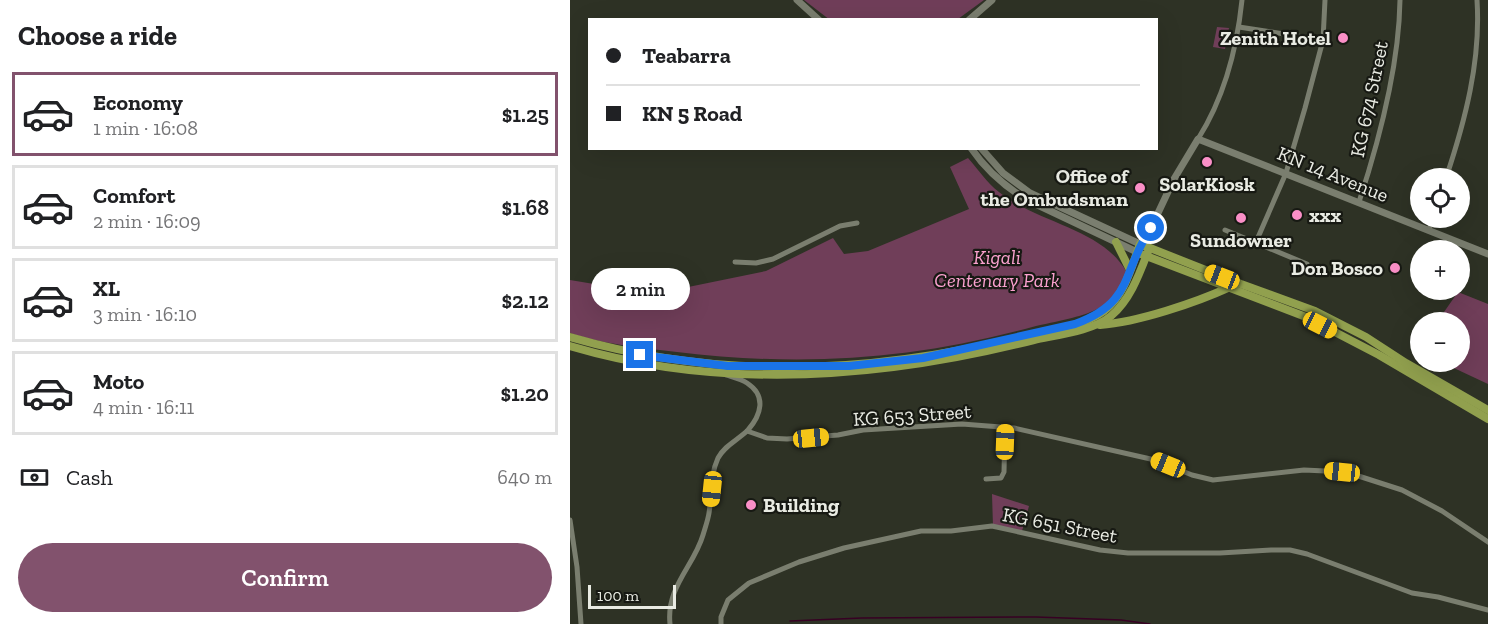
<!DOCTYPE html>
<meta charset="utf-8">
<style>
body{margin:0;font-family:"Zilla Slab",serif;background:#f6f6f6;color:#202124;height:100vh;display:flex;flex-direction:column;font-size:22px;white-space:nowrap}
*{box-sizing:border-box;margin:0}
p{font-size:20px;color:#757577}
.icon{flex:none;width:33px;height:33px;fill:none;stroke:currentColor;stroke-width:2;stroke-linecap:round;stroke-linejoin:round}
.map{position:relative;flex:1;overflow:hidden}
.drawer{display:flex;flex-direction:column;background:#fff;width:570px}
.drawer>*{flex:none}
.guide{position:absolute;left:18px;top:18px;width:570px;height:132px;border-radius:0px;box-shadow:0 6px 24px #0002;display:grid;align-content:center;height:132px;padding:0 18px;background:#fff}
.controls{position:absolute;left:840px;top:168px;display:grid;gap:12px}
.controls a{display:grid;place-items:center;width:60px;height:60px;border-radius:50%;background:#fff;box-shadow:0 6px 24px #0002;font-size:30px}
.scale{position:absolute;left:18px;bottom:15px;width:88px;box-sizing:border-box;padding-left:6px;border:3px solid #e9ebe3;border-top:0;font-size:16px;line-height:21px;white-space:nowrap;color:#e9ebe3;-webkit-text-stroke:4px #171913;paint-order:stroke}
.end{position:absolute;width:27px;height:27px;margin:-14px;border:8px solid #1a73e8;background:#fff;box-shadow:0 0 0 3px #fff}
.from{border-radius:50%}
.bubble{position:absolute;height:42px;border-radius:21px;background:#fff;box-shadow:0 6px 24px #0002;font-size:20px;font-weight:600;line-height:42px;text-align:center}
.car{position:absolute;width:18px;height:36px;margin:-18px -9px;border-radius:8px;box-shadow:0 0 4px 2px #0007;background:linear-gradient(#f5c518 24%,#345 0 40%,#f5c518 0 76%,#345 0 86%,#f5c518 0)}
.guide b{display:flex;align-items:center;gap:21px;height:57px;font-size:22px}
.guide b+b{border-top:2px solid #e0e0e0}
.guide i{width:15px;height:15px;background:#202124}
ul{padding:0;list-style:none}
li{display:flex;align-items:center;gap:18px;height:84px;margin:0 12px 9px;padding:0 6px;border:3px solid #e0e0e0;border-radius:0px}
li div{flex:1}
li b{display:block;font-size:22px}
li em{font-style:normal;font-weight:600}
li.on{border-color:#82526d}
li>.icon{width:54px;height:54px;stroke-width:1.5}
h2{padding:0 18px;font-size:27px;line-height:72px}
.pay{display:flex;align-items:center;gap:15px;height:66px;padding:0 18px;font-size:22px}
.pay p{margin-inline-start:auto}
.cta{display:flex;gap:12px;margin-top:auto;padding:12px 18px}
.cta a{flex:1;height:69px;border-radius:36px;background:#82526d;color:#fff;font-size:24px;font-weight:600;line-height:69px;text-align:center}
main{display:flex;flex:1;min-height:0}
.map>svg:first-child{display:block}
.green{fill:#703e59}
.lines{fill:none;stroke-linecap:round;stroke-linejoin:round}
.stream{stroke:#370023;stroke-width:1.5}
.street{stroke:#7a7e6f;stroke-width:5}
.secondary{stroke:#7a7e6f;stroke-width:7}
.primary{stroke:#91a04e;stroke-width:8}
.route{stroke:#1a73e8;stroke-width:8}
.poi-dot{fill:#fa8fc7;stroke:#171913;stroke-width:2}
.labels{text-anchor:middle;dominant-baseline:central;stroke-width:4.5;stroke-linejoin:round;paint-order:stroke}
.poi-label{font-size:20px;font-weight:bold;fill:#e9ebe3;stroke:#171913;text-anchor:end}
.street-label{font-size:20px;fill:#e9ebe3;stroke:#171913}
.park-label{font-size:20px;font-style:italic;fill:#fba1cf;stroke:#171913}
</style>
<main>
<section class="drawer">
<h2>Choose a ride</h2>
<ul>
<li class="on"><svg class="icon" aria-label="car" viewBox="0 0 24 24"><path d="M5 17H2v-5l4-1 3-4h7l3 4 3 1v5h-3M9 17h6M6 11h13"/><circle cx="7" cy="17" r="2"/><circle cx="17" cy="17" r="2"/></svg><div><b>Economy</b><p>1 min · 16:08</p></div><em>$1.25</em></li>
<li><svg class="icon" aria-label="car" viewBox="0 0 24 24"><path d="M5 17H2v-5l4-1 3-4h7l3 4 3 1v5h-3M9 17h6M6 11h13"/><circle cx="7" cy="17" r="2"/><circle cx="17" cy="17" r="2"/></svg><div><b>Comfort</b><p>2 min · 16:09</p></div><em>$1.68</em></li>
<li><svg class="icon" aria-label="car" viewBox="0 0 24 24"><path d="M5 17H2v-5l4-1 3-4h7l3 4 3 1v5h-3M9 17h6M6 11h13"/><circle cx="7" cy="17" r="2"/><circle cx="17" cy="17" r="2"/></svg><div><b>XL</b><p>3 min · 16:10</p></div><em>$2.12</em></li>
<li><svg class="icon" aria-label="car" viewBox="0 0 24 24"><path d="M5 17H2v-5l4-1 3-4h7l3 4 3 1v5h-3M9 17h6M6 11h13"/><circle cx="7" cy="17" r="2"/><circle cx="17" cy="17" r="2"/></svg><div><b>Moto</b><p>4 min · 16:11</p></div><em>$1.20</em></li>
</ul>
<div class="pay"><svg class="icon" aria-label="cash" viewBox="0 0 24 24"><path d="M3 7h18v10H3z"/><circle cx="12" cy="12" r="2"/></svg>Cash<p>640 m</p></div>
<div class="cta"><a>Confirm</a></div>
</section>
<div class="map">
<svg width="918" height="624" viewBox="0 0 918 624">
<rect width="100%" height="100%" fill="#2e3225"/>
<g class="green">
<path d="M234,0H414L388,19L260,20Z"/>
<path d="M647,27L659,28L655,49L643,47Z"/>
<path d="M398,158C408,169 417,183 429,192C467,223 531,228 556,271C550,287 543,301 527,309C513,317 483,322 466,326C344,360 232,367 107,352C74,348 31,344 0,333V280L84,294L196,271L263,238L274,254L298,251L399,209L380,167Z"/>
<path d="M888,292L918,304V384L871,362H890V322H867Z"/>
<path d="M422,494L459,506L452,531L423,527Z"/>
</g>
<g class="lines">
<path class="stream" d="M220,621L292,618L466,617L551,620L580,624"/>
<g class="street">
<path d="M669,27L753,40"/>
<path d="M628,139C654,98 667,48 672,0"/>
<path d="M876,178C895,121 911,61 907,0"/>
<path d="M789,202C809,141 829,65 830,0"/>
<path d="M655,230L737,264"/>
<path d="M859,230L863,218"/>
<path d="M686,242L716,173L735,108L753,40L755,0"/>
<path d="M165,262L186,263L203,259L270,226L287,223"/>
<path d="M177,431L197,438L217,439L268,435L293,430L392,424L444,428L585,460L622,475L643,480L734,470L776,472L832,490L872,511L918,542"/>
<path d="M416,479L431,478L434,472L435,427"/>
<path d="M0,520L7,567L11,624"/>
<path d="M100,624C96,587 124,566 133,535C135,528 138,520 139,513C142,495 140,475 148,458C155,445 168,440 178,430C191,415 197,396 177,383C171,379 162,377 156,375"/>
<path d="M151,624V617L158,600L179,583L229,562L274,548L351,531H381L422,526L530,550L558,553H650L701,550H720L737,554L842,593L868,597L918,610"/>
</g>
<g class="secondary">
<path d="M227,0L249,20"/>
<path d="M399,20L422,0"/>
<path d="M401,148C416,170 434,186 457,200L567,252"/>
<path d="M411,148L433,173L460,193L570,244L581,228L604,179L628,139L918,254"/>
</g>
<g class="primary">
<path d="M546,242L560,270"/>
<path d="M571,254L736,317L809,355L918,419"/>
<path d="M530,325C568,322 625,303 660,287"/>
<path d="M0,337C149,380 298,374 448,338C474,332 512,327 534,311C555,295 561,268 570,244L671,284L745,311L796,337L836,363L918,410"/>
<path d="M0,346C152,391 311,379 464,340C486,335 523,331 541,316C561,299 570,272 579,249"/>
</g>
</g>
<g class="lines">
<path class="route" d="M70,355L158,366H279L353,358L505,324C565,302 551,272 581,228"/>
</g>
<g class="poi-dot">
<circle cx="773" cy="38" r="6"/>
<circle cx="637" cy="162" r="6"/>
<circle cx="570" cy="188" r="6"/>
<circle cx="727" cy="215" r="6"/>
<circle cx="671" cy="218" r="6"/>
<circle cx="825" cy="268" r="6"/>
<circle cx="181" cy="505" r="6"/>
</g>
<g class="labels">
<g class="poi-label">
<text x="761" y="38">Zenith Hotel</text>
<text x="558" y="176">Office of<tspan x="558" dy="23">the Ombudsman</tspan></text>
<text x="637" y="184" text-anchor="middle">SolarKiosk</text>
<text x="739" y="215" text-anchor="start">xxx</text>
<text x="671" y="240" text-anchor="middle">Sundowner</text>
<text x="813" y="268">Don Bosco</text>
<text x="193" y="505" text-anchor="start">Building</text>
</g>
<g class="street-label">
<text transform="translate(799 99) rotate(-78)">KG 674 Street</text>
<text transform="translate(763 174) rotate(22)">KN 14 Avenue</text>
<text transform="translate(342 415) rotate(-4)">KG 653 Street</text>
<text transform="translate(490 525) rotate(11)">KG 651 Street</text>
</g>
<g class="park-label">
<text x="427" y="257">Kigali<tspan x="427" dy="23">Centenary Park</tspan></text>
</g>
</g>
</svg>
<div class="controls">
<a><svg class="icon" aria-label="locate" viewBox="0 0 24 24"><circle cx="12" cy="12" r="6"/><path d="M12 2v4M12 18v4M2 12h4M18 12h4"/></svg></a>
<a>+</a>
<a>−</a>
</div>
<div class="scale">100 m</div>
<i class="end from" style="left:581px;top:228px"></i>
<i class="end" style="left:70px;top:355px"></i>
<div class="bubble" style="left:21px;top:268px;width:99px">2 min</div>
<i class="car" style="left:652px;top:277px;rotate:291deg"></i>
<i class="car" style="left:750px;top:325px;rotate:117deg"></i>
<i class="car" style="left:241px;top:438px;rotate:84deg"></i>
<i class="car" style="left:435px;top:442px;rotate:2deg"></i>
<i class="car" style="left:598px;top:465px;rotate:292deg"></i>
<i class="car" style="left:772px;top:472px;rotate:276deg"></i>
<i class="car" style="left:142px;top:489px;rotate:186deg"></i>
<div class="guide">
<b><i class="from"></i>Teabarra</b>
<b><i></i>KN 5 Road</b>
</div>
</div>
</main>
